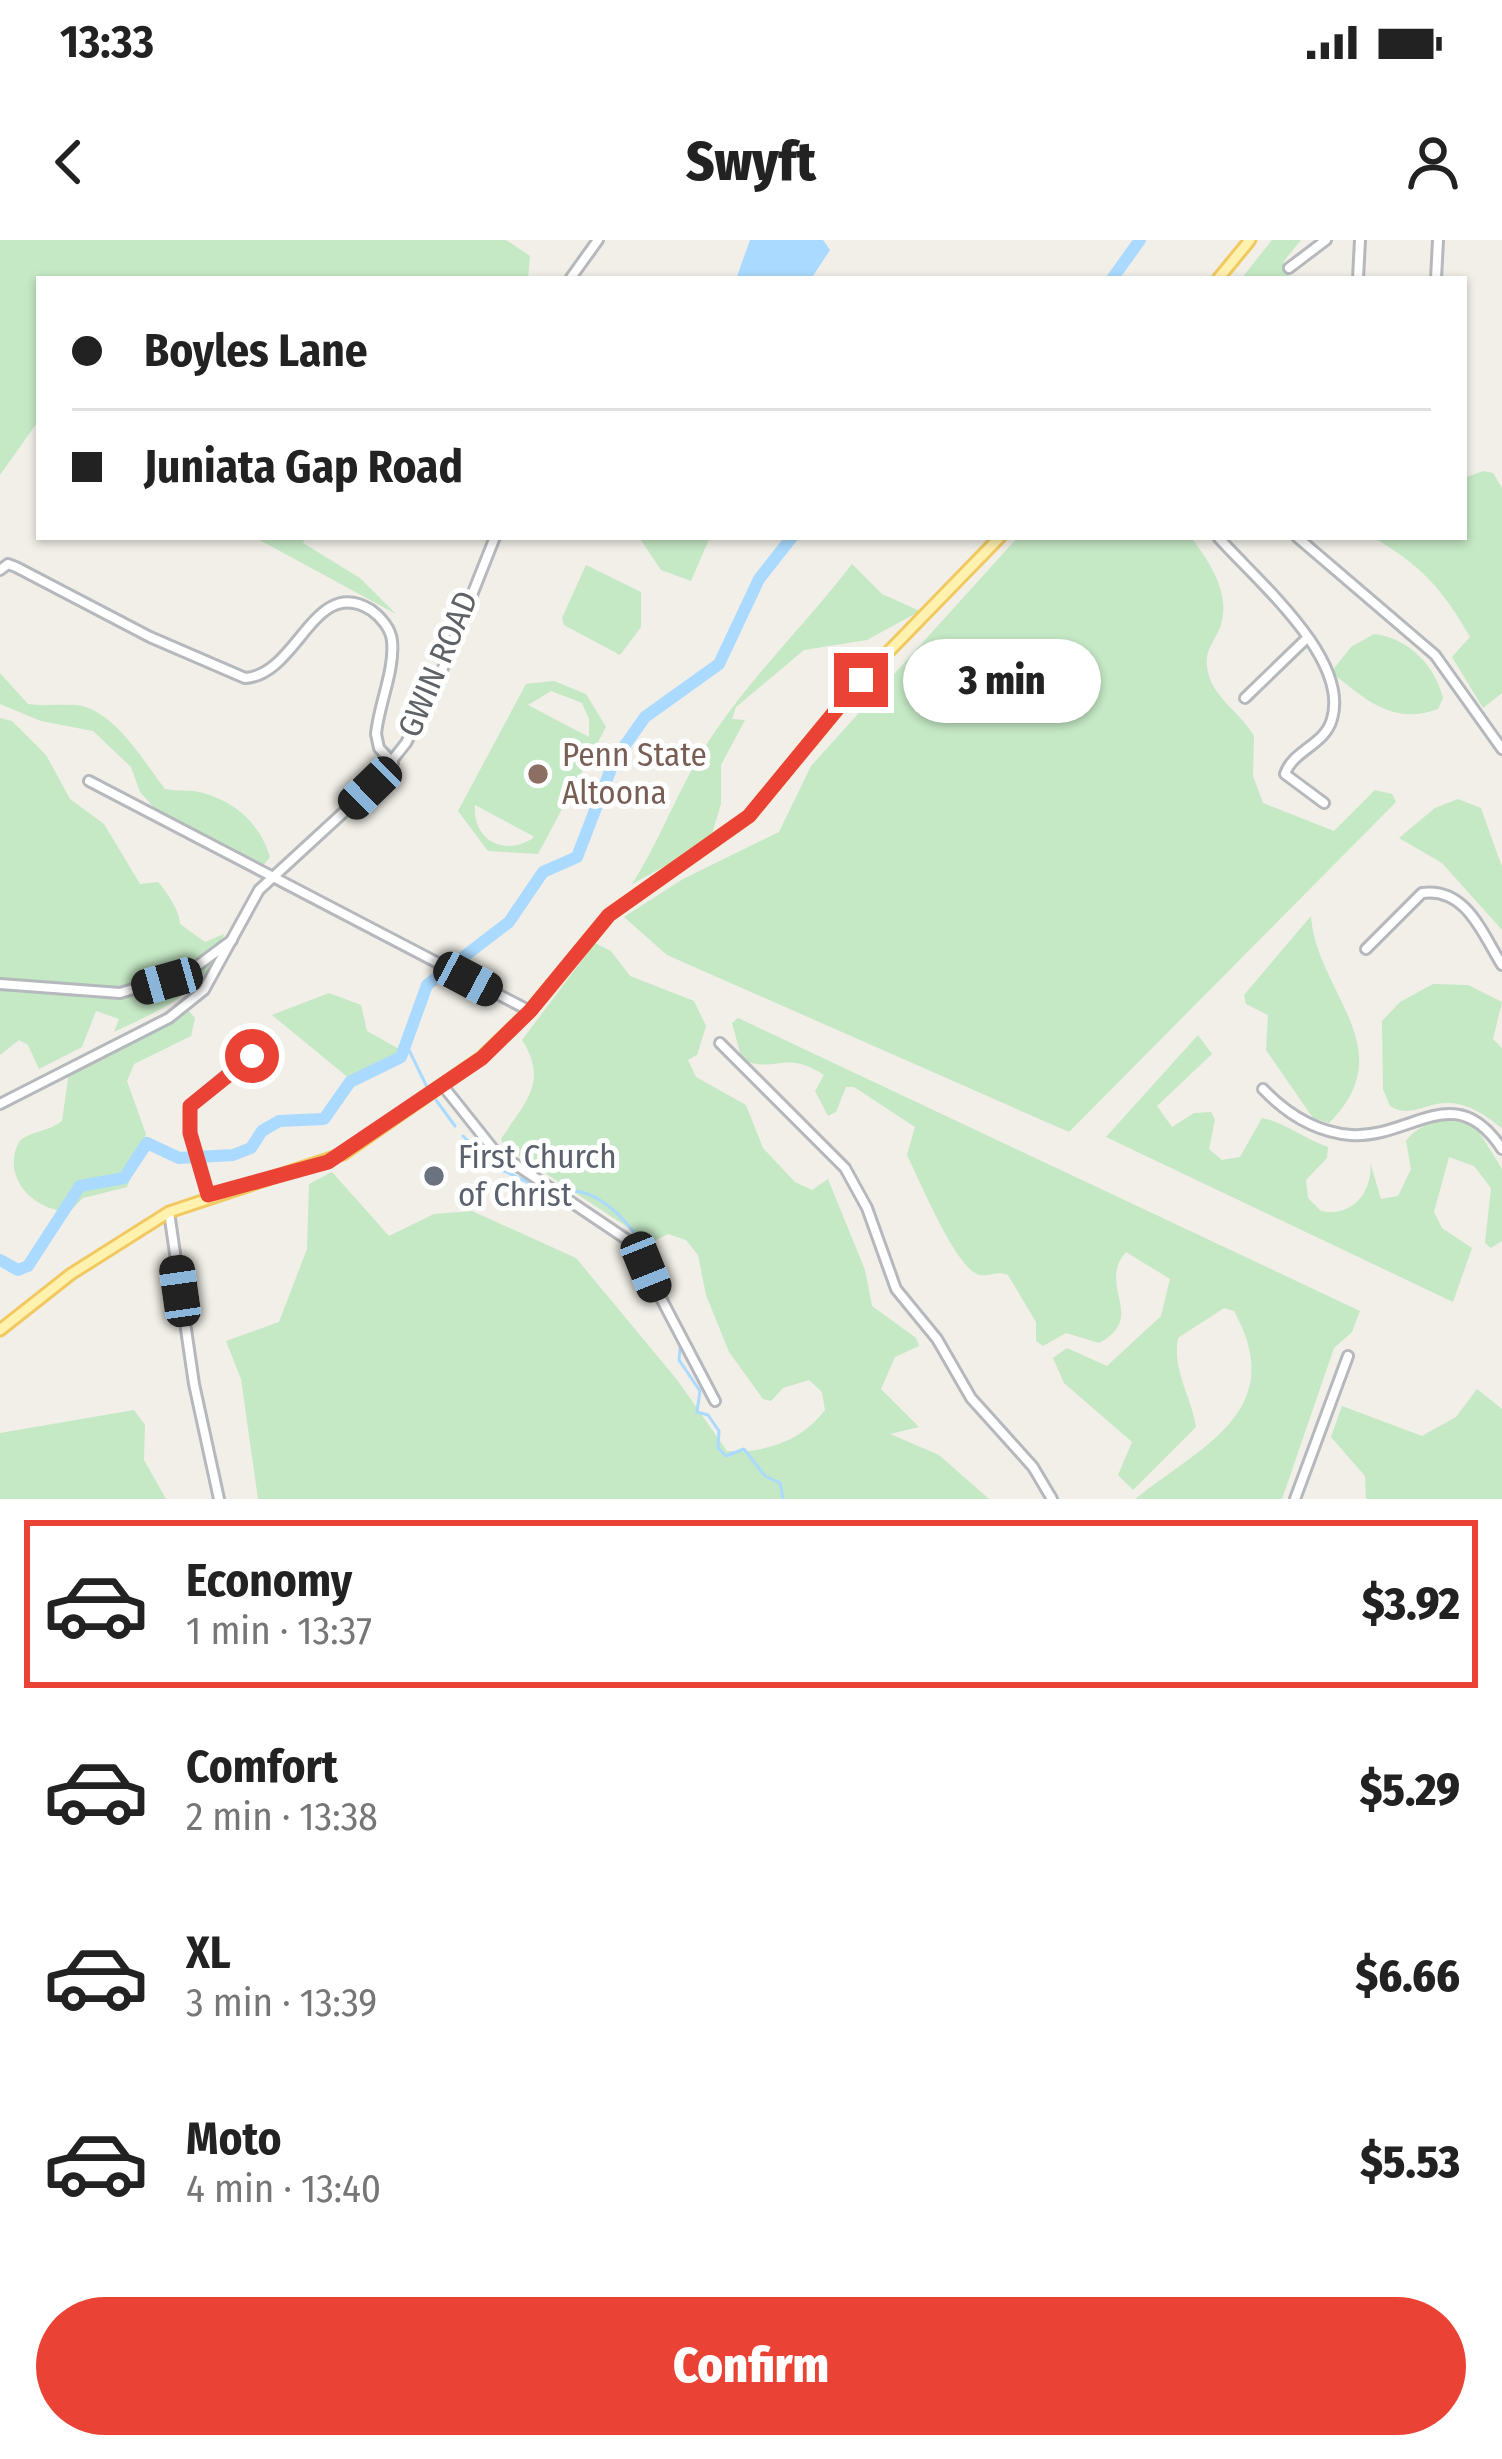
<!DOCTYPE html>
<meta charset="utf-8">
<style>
body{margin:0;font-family:"Fira Sans Condensed",sans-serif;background:#f6f6f6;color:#222;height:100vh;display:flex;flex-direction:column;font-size:45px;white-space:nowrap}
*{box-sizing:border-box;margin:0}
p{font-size:39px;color:#767676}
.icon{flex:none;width:66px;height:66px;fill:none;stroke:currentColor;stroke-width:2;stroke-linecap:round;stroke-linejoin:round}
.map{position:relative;height:1259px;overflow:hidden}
.side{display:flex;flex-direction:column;background:#fff;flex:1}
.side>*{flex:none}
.guide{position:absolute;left:36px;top:36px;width:1431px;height:264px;border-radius:0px;box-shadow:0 3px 9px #0004;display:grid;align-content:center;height:264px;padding:0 36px;background:#fff}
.end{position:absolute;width:54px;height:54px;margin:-27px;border:15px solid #ea4335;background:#fff;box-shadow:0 0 0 6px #fff}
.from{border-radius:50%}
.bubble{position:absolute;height:84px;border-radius:42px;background:#fff;box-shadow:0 3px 9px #0004;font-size:39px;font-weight:800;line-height:84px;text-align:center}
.car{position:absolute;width:36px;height:72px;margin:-36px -18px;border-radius:15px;box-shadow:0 0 9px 3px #0007;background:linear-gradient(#222 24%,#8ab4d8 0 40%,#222 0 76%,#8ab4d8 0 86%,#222 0)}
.guide b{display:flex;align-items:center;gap:42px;height:114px;font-size:45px}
.guide b+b{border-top:3px solid #e0e0e0}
.guide i{width:30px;height:30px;background:#222}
ul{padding:21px 0 0;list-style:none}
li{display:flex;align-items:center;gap:36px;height:168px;margin:0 24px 18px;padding:0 12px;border:6px solid transparent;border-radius:0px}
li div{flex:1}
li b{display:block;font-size:45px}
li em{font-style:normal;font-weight:800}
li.active{border-color:#ea4335}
li>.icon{width:108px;height:108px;stroke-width:1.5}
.button{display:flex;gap:24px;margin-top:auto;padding:24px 36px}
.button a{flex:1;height:138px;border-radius:72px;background:#ea4335;color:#fff;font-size:48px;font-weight:800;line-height:138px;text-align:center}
.status{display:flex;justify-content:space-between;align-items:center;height:84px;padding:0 60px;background:#fff;direction:ltr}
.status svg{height:33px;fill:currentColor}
header{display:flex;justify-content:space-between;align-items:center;height:156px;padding:0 36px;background:#fff;font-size:54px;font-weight:800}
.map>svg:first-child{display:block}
.green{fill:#c5e8c5;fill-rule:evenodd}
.water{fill:#aadaff}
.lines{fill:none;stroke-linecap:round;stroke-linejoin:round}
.stream{stroke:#aadaff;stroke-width:3}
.river{stroke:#aadaff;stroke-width:12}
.minor-casing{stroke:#b5b8bc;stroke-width:14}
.major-casing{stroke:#f2c960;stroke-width:15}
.minor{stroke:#fff;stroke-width:8}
.major{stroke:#fff2af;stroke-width:9}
.route{stroke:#ea4335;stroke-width:15}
.education-dot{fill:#8d6e63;stroke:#fff;stroke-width:4.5}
.worship-dot{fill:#6b7280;stroke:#fff;stroke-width:4.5}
.labels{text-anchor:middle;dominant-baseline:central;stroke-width:10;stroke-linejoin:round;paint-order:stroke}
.street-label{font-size:33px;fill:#5f6368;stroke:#fff}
.education-label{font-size:33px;fill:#785e54;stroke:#fff;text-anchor:start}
.worship-label{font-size:33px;fill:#5b616d;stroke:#fff;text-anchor:start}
</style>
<div class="status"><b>13:33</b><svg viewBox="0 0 49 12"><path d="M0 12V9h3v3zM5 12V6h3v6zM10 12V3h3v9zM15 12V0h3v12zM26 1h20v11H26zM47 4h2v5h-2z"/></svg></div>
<header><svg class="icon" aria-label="back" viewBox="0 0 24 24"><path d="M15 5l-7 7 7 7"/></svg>Swyft<svg class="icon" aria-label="person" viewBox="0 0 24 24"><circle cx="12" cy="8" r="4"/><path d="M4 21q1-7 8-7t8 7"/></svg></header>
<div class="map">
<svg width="1502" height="1259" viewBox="0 0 1502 1259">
<rect width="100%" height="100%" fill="#f1efe8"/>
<g class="green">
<path d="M0,0H506L530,16L528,39H39V180L0,235Z"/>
<path d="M1272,0H1301L1284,21L1290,39H1241Z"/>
<path d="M1483,231L1493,233L1502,248V453L1483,468L1452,417L1470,397C1443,349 1420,324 1372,297H1464V238Z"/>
<path d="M254,297H306L303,303L360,338L396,374Z"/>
<path d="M639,297H710L691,341L661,330Z"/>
<path d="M1018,297H1191C1211,324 1234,358 1218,392C1212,404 1205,412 1207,427C1211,458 1240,471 1254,496L1253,536L1263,563L1334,591L1375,550L1392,554L1396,562L1069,892L667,715L624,677L683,639L779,592L811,526Z"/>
<path d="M852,324L882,354L920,371L867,400L804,410L736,467L732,479L745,480L721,525V564L712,594L693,611L632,644C659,602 676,555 702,512C744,443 803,388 852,324Z"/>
<path d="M586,325L641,352V387L620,415L564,385L562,378Z"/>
<path d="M1374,394C1408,398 1435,425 1443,458L1438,469C1392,486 1364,458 1331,432L1351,407Z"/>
<path d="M0,433L28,464C45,466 61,464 76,465C114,469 144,522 165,549C178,552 190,549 203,553C236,562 260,584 270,617L262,627L158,572L140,552L131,527L93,491L41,481L0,464Z"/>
<path d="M554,441L586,454L606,487L538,614L488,611L458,571L526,444ZM551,451L582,463L589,479V497L528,465ZM475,565L533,596V598C505,617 472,600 475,565Z"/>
<path d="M0,478L12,481L46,515L70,559L104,584L140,644L158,642C166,651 180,671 180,684L205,702L224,694C212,750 162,769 114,792L119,779L96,771L82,807L39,829L28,805L19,800L0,815Z"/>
<path d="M1458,559L1481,568L1502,627V690L1442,623L1399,598L1435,568Z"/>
<path d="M1311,676C1316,752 1404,809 1329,883L1313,878L1266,810L1268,775L1246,764L1244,755Z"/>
<path d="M595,703L611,711L630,736L694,761L706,786L697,815L688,820L696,837L746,865L763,908L795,942L812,950L828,939L865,1030L872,1066L916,1098L919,1106L895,1117L881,1149L919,1187L890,1194L939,1215L989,1259H258L241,1139L226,1101L279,1082L307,1009L309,944L332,932L389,996L434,974L472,971L576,1018L678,1141L727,1211C763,1214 802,1201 825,1170L822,1152L809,1140L783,1148L771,1161L763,1159L729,1112L706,1055L698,1015L686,1000L668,994L652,1002L644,998L504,906L501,899C525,862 549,842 522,800Z"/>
<path d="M1433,744L1468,745L1502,762L1493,799L1502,808V888C1486,876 1469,863 1448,863C1426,862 1410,879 1390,866L1383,849L1382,781L1400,762Z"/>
<path d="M329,753L361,765L367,791L399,809L398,818L377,832L350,839L272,775Z"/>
<path d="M189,771L195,778L191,796L134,824L127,841L146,894L127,947L83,958L70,971C36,973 0,938 19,902C28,891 49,892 62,881L69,832Z"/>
<path d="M738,778L1360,1071L1352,1092L1334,1108L1282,1259H1135C1203,1205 1289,1170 1234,1071L1224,1068L1178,1098C1172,1131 1191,1155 1196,1187L1133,1250L1118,1235L1132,1202L1064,1143L1053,1118L1067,1108L1107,1126L1161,1076L1170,1039L1126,1012C1096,1046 1148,1077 1099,1103L1066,1093L1043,1106L1036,1101V1082L1008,1035C996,1030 992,1037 980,1035C957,1031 919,939 907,915L915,887L854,847H846L836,872L828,876L815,851L824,835C783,809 779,834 742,820L732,783Z"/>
<path d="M1198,795L1212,814L1157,866L1172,887L1194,873L1211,872L1215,880L1209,909L1222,920L1240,917L1262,878C1286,883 1304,899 1328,907L1327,918L1306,940L1308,958L1321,971C1351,978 1374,952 1370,922L1381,959L1398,956L1411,929L1406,901C1422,879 1456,875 1478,890L1502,929V1001L1491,1008L1485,1003L1491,948L1474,926L1449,917L1434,972L1442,988L1472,1008L1453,1062L1106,897Z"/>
<path d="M1477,1149L1502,1169V1259H1366L1365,1236L1331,1197L1342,1166L1422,1196L1456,1177Z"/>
<path d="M134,1170L145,1185L144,1220L166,1259H0V1193Z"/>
</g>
<path class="water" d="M750,0H823L830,10L811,39H736Z"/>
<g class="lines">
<g class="stream">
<path d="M407,806L427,847"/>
<path d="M436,860L455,886"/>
<path d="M463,896L494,926L552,954"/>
<path d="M567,951C606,948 646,1001 657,1034"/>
<path d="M662,1048L666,1056"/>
<path d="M680,1108L679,1120L700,1151L697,1172L708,1175L719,1191L718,1208L726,1216L744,1209L765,1236L780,1243L783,1259"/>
</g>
<g class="river">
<path d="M1112,39L1140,0"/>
<path d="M0,1020L18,1030L28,1026L80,946L124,938L147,903L179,918L233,915L251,908L262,891L279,881L324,879L350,842L401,817L427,745L509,682L543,632L577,617L614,521L645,477L719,424L759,339L792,297"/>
</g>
<defs>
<g id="minor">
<path d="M1289,28L1326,0"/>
<path d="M570,39L598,0"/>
<path d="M1358,39L1360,0"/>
<path d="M1436,39L1438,0"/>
<path d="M1218,297C1256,340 1350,418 1332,479C1325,505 1293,510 1285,534L1324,563"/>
<path d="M1297,297L1435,415L1502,509"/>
<path d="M0,330L8,324L16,327L150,397L245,438C298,435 314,334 371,370C381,377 391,389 392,401C395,430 379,464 376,494L379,508L393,523"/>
<path d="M1245,458L1307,398"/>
<path d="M89,541L530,771"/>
<path d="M1366,709L1422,653C1466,647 1482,693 1502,725"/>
<path d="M0,744L120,753L189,732L232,700"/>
<path d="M720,803L845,928L867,968L896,1049L937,1099L971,1158L1033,1227L1052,1259"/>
<path d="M443,846L494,910L632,1003L715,1161"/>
<path d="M1263,849C1287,874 1315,892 1351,895C1411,899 1455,837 1502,909"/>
<path d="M0,864L169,778L204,750L259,650L370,548L406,503L439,438L495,297"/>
<path d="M208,955L190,893V866L247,818L257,817L274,829"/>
<path d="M169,972L194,1144L219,1259"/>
<path d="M1295,1259L1348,1116"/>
</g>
<g id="major">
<path d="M1218,39L1250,0"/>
<path d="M0,1090L71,1034L169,972L343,914L481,818L530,771L609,675L749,576L861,440L1000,297"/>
</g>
</defs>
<use href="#minor" class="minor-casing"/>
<use href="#major" class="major-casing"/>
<use href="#minor" class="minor"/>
<use href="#major" class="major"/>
</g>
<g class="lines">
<path class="route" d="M252,816L190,866V893L208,955L328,922L482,818L530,771L609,675L749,576L861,440"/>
</g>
<circle class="education-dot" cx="538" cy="534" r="12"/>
<circle class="worship-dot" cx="434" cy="936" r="12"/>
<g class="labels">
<g class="street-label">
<text transform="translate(438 424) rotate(-67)">GWIN ROAD</text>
</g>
<g class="education-label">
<text x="562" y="515">Penn State<tspan x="562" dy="38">Altoona</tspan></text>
</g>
<g class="worship-label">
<text x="458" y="917">First Church<tspan x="458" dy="38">of Christ</tspan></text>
</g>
</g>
</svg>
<i class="end from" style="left:252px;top:816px"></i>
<i class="end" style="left:861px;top:440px"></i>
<div class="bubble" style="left:903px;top:399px;width:198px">3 min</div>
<i class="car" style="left:370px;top:548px;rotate:226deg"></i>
<i class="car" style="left:468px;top:739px;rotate:118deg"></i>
<i class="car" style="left:167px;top:741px;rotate:254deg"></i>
<i class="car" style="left:646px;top:1027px;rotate:158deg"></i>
<i class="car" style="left:180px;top:1051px;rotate:352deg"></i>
<div class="guide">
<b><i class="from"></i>Boyles Lane</b>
<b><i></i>Juniata Gap Road</b>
</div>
</div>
<section class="side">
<ul>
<li class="active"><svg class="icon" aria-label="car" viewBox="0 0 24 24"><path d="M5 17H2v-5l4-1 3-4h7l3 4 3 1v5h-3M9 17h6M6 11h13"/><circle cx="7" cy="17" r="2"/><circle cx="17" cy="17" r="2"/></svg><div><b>Economy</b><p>1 min · 13:37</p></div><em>$3.92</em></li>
<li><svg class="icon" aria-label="car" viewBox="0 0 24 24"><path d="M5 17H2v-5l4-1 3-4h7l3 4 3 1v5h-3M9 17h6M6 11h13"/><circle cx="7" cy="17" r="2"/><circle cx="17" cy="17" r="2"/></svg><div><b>Comfort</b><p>2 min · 13:38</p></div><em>$5.29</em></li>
<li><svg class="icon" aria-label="car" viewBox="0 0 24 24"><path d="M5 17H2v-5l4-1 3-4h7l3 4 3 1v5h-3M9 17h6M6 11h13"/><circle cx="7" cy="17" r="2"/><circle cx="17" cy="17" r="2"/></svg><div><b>XL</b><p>3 min · 13:39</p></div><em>$6.66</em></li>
<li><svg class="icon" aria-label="car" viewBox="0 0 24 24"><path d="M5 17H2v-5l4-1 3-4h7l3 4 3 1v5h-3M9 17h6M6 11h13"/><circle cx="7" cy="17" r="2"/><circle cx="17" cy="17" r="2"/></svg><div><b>Moto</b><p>4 min · 13:40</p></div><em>$5.53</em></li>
</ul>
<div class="button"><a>Confirm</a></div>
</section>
